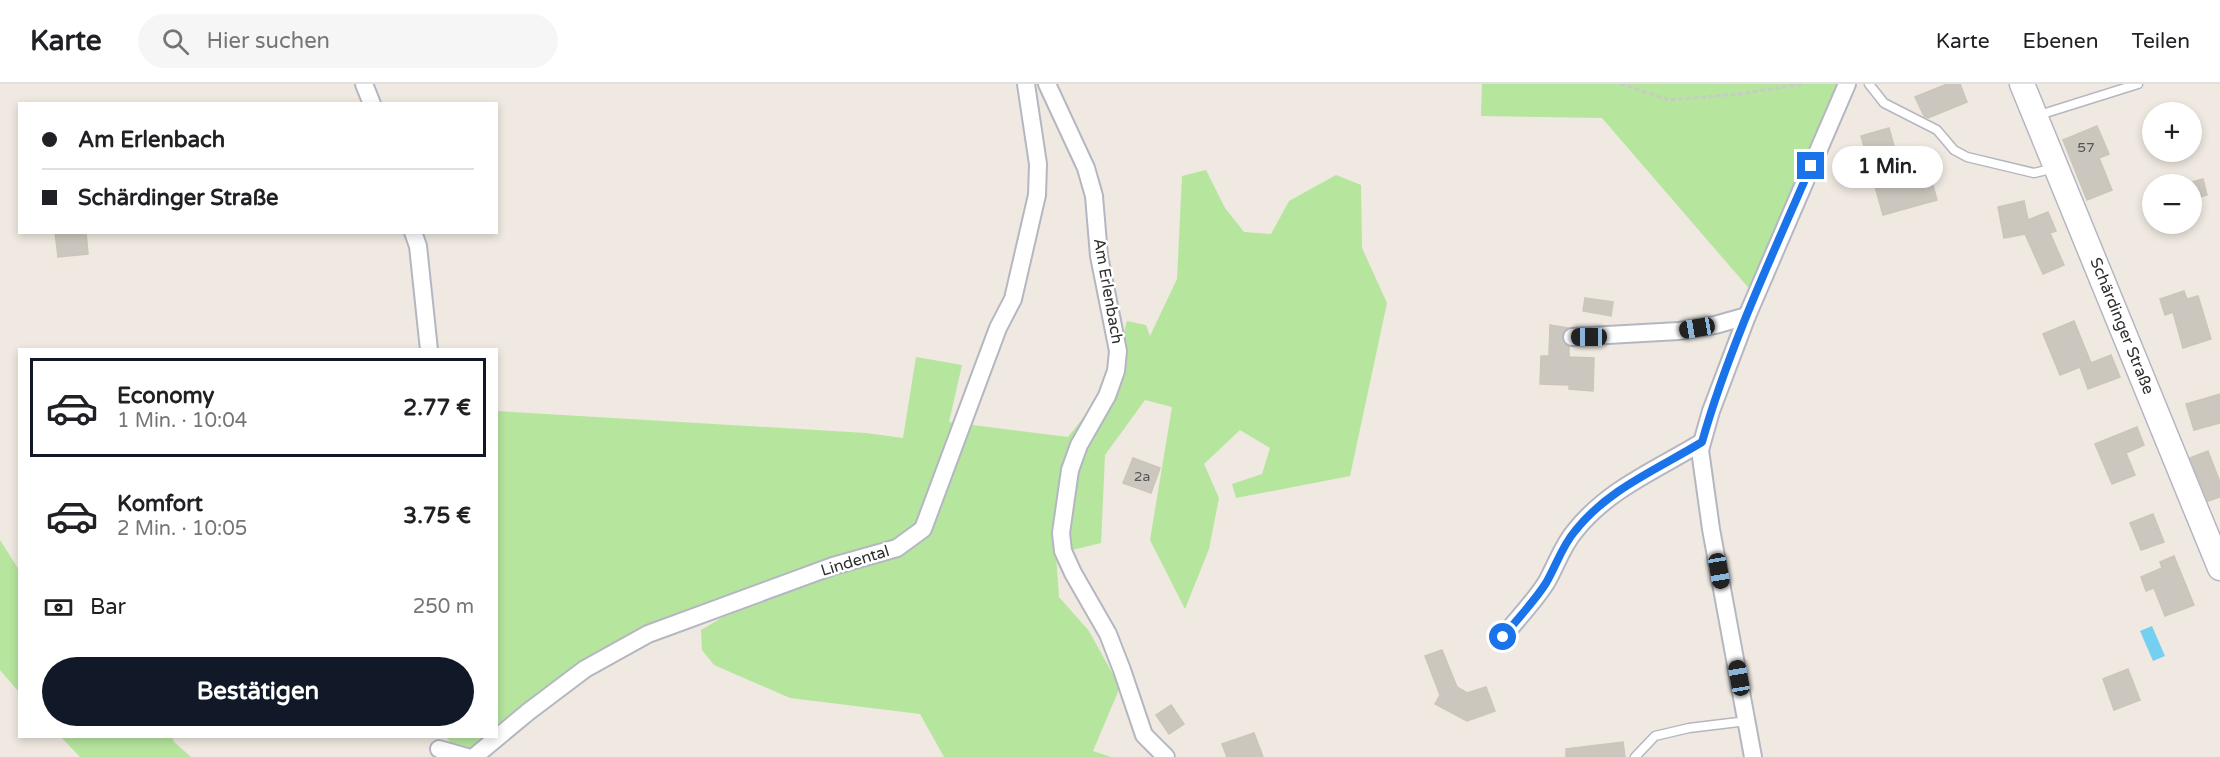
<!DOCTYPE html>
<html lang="de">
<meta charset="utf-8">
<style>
body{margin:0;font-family:"Varela Round",sans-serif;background:#f6f6f6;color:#202124;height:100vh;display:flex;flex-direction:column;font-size:22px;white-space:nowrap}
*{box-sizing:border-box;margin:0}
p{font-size:20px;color:#757577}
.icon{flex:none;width:33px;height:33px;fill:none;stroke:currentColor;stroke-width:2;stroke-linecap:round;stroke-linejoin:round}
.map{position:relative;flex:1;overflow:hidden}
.drawer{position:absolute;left:18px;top:264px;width:480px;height:390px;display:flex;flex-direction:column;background:#fff;border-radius:0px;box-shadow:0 3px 9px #0003}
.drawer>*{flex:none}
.hud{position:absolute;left:18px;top:18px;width:480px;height:132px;border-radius:0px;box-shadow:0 3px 9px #0003;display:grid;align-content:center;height:132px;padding:0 24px;background:#fff}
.controls{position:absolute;left:2142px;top:18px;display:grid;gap:12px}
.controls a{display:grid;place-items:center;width:60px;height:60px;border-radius:50%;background:#fff;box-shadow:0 3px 9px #0003;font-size:30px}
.end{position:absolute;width:27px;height:27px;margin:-14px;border:8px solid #1a73e8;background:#fff;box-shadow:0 0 0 3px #fff}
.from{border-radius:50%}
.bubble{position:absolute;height:42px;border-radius:21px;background:#fff;box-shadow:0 3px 9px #0003;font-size:20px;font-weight:700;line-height:42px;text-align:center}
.car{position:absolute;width:18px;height:36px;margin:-18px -9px;border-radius:8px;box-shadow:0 0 4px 2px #0007;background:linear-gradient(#222 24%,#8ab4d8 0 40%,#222 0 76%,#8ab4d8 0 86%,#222 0)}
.hud b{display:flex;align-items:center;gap:21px;height:57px;font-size:22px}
.hud b+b{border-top:2px solid #e0e0e0}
.hud i{width:15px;height:15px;background:#202124}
ul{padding:10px 0 0;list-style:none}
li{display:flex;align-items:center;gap:18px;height:99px;margin:0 12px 9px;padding:0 12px;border:3px solid transparent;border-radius:0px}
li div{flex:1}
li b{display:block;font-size:22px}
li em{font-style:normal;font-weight:700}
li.on{border-color:#111827}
li>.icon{width:54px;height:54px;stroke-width:1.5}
.pay{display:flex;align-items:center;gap:15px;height:66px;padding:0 24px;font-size:22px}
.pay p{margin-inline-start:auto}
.cta{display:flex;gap:12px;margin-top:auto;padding:12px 24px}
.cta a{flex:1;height:69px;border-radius:36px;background:#111827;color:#fff;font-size:24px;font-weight:700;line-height:69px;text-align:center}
header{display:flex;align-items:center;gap:36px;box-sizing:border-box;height:84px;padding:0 30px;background:#fff;border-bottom:2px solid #e0e0e0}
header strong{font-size:28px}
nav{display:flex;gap:33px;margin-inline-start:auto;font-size:21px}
.search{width:420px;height:54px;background:#f6f6f6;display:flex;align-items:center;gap:15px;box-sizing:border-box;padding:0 21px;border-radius:33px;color:#757577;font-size:22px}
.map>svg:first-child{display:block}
.green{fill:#b6e59e}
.water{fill:#75cff0}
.building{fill:#cbc7bf;stroke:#cbc5ba;stroke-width:1.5}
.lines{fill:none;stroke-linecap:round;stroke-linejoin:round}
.service-casing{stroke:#b4b7c1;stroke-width:11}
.minor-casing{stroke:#b4b7c1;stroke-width:20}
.secondary-casing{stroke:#b4b7c1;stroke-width:27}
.path{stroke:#c9c9c9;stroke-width:3;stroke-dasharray:4.5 3;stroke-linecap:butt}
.service{stroke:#fff;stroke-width:8}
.minor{stroke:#fff;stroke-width:16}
.secondary{stroke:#fff;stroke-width:24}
.route{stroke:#1a73e8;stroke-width:8}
.labels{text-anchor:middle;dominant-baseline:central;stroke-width:5;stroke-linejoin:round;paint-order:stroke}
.number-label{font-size:14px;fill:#555452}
.street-label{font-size:16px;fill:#2e2e2e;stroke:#fff}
</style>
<header>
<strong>Karte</strong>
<div class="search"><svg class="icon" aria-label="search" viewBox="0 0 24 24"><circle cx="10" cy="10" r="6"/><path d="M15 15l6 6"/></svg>Hier suchen</div>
<nav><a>Karte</a><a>Ebenen</a><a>Teilen</a></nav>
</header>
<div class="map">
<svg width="2220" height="673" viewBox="0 0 2220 673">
<rect width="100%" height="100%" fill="#efe9e1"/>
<g class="green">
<path d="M1482,0H1839L1753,209L1602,34L1481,32Z"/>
<path d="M1206,86L1225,124L1244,148L1271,150L1289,117L1336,91L1361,101L1362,164L1387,219L1350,392L1236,414L1232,400L1262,390L1270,364L1240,346L1204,380L1219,414L1209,465L1185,525L1150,456L1172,323L1145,316L1105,371L1101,459L1056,470L1059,513L1089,547L1120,603L1093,667L1111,673H944L920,630L790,614L714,581L702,566L701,546L723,533L843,487L909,467L900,452L886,460L834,479L692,525L646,543L497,645L496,327L866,349L903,354L916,273L962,281L949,338L1068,353L1111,299L1127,237L1146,241L1150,252L1177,195L1182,92Z"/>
<path d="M0,456L19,486V608L0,586Z"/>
<path d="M61,653H172L174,658L191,673H80Z"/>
<path d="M446,653H487C471,666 460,672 446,653Z"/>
</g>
<path class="water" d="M2152,542L2165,572L2153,577L2140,547Z"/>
<g class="building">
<path d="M1947,0H1960L1967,18L1928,34L1924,32L1915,13Z"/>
<path d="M2097,42L2109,70L2099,74L2112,106L2087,116L2063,56Z"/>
<path d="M1889,44L1903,94L1929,87L1937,116L1883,131L1861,52Z"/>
<path d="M2203,95L2207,111L2192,115V98Z"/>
<path d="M2024,117L2028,136L2048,128L2056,147L2050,149L2064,181L2043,190L2025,150L2004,154L1998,123Z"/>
<path d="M55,148H86L88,170L58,173Z"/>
<path d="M2184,207L2187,215L2198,212L2211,255L2183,264L2173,228L2165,231L2160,215Z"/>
<path d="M1585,214L1613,218L1611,232L1583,227Z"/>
<path d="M2074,237L2091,279L2111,271L2120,293L2088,305L2080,283L2060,291L2043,250Z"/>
<path d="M1550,241L1568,244L1563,248L1562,254L1564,259L1569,263V273L1594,274L1593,307L1569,305V301L1540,300L1541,272H1549Z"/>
<path d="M2220,310V339L2194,346L2186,320Z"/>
<path d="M2137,343L2144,361L2126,369L2135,391L2112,400L2095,360Z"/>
<path d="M2208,367L2220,398V413L2208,417L2190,374Z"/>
<path d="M1133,374L1160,384L1151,409L1123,399Z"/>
<path d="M2153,430L2164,458L2141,466L2130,439Z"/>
<path d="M2174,472L2194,521L2165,532L2154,504L2146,507L2141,493L2162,484L2160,478Z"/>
<path d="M1442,566L1457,603L1467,609L1486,603L1495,627L1467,637L1435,620L1440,611L1425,572Z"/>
<path d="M2128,585L2140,616L2114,626L2103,595Z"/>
<path d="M1171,621L1184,640L1169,650L1156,631Z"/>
<path d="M1254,649L1263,673H1227L1222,660Z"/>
<path d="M1623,658L1625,673H1566V665Z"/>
</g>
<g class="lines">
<defs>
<g id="service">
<path d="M1869,0L1884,19L1937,46L1954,66L1967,73L2034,89L2055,84"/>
<path d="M2036,32L2138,0"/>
<path d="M1635,673L1655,652L1689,644L1747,637"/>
</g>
<g id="minor">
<path d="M364,0L372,20"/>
<path d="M1047,0L1086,84L1094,112L1099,172L1118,267L1116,287L1107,312L1079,361L1070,386L1061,449L1063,467L1073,489L1108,550L1122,586L1144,651L1166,673"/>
<path d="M413,148L418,162L429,266"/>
<path d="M1747,232L1711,327L1700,366L1711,445L1753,673"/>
<path d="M1572,253L1679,247L1715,241L1747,232L1847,0"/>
<path d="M1503,553C1517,535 1534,518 1546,499C1556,482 1562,462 1575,447C1608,405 1658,385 1702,358"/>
<path d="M439,665L467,673"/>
<path d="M474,673L528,628L585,585L648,550L833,482L897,464L923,445L998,244L1013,215L1037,111L1038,80L1026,0"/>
</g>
<path id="secondary" d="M2022,0L2220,484"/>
</defs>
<use href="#service" class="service-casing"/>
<use href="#minor" class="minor-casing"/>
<use href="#secondary" class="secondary-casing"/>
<path class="path" d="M1621,0L1669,16L1739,10L1803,0"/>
<use href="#service" class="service"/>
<use href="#minor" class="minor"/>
<use href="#secondary" class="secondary"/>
</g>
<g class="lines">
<path class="route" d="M1503,553C1517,535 1534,518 1546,499C1556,482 1562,462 1575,447C1608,405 1658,385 1702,358C1729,263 1772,172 1811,82"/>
</g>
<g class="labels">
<g class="number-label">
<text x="2086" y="63">57</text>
<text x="1142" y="392">2a</text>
</g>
<g class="street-label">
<text transform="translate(1108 207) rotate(80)">Am Erlenbach</text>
<text transform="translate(2122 242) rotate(68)">Schärdinger Straße</text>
<text transform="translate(855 477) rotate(-17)">Lindental</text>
</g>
</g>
</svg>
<div class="controls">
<a>+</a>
<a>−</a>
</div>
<i class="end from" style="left:1503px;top:553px"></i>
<i class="end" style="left:1811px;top:82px"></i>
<div class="bubble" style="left:1832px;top:62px;width:111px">1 Min.</div>
<i class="car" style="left:1697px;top:244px;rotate:260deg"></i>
<i class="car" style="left:1589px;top:253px;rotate:270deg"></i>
<i class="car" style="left:1719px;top:487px;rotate:170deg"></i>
<i class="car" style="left:1739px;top:594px;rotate:350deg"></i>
<div class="hud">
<b><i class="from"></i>Am Erlenbach</b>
<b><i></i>Schärdinger Straße</b>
</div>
<section class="drawer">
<ul>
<li class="on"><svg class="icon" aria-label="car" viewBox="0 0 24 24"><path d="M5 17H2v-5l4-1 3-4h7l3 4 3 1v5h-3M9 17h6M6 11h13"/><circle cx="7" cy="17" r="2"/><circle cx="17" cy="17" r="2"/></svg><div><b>Economy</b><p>1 Min. · 10:04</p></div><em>2.77 €</em></li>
<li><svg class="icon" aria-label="car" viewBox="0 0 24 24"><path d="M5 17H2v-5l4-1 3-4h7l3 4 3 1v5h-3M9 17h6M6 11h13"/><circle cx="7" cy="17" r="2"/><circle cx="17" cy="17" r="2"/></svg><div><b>Komfort</b><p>2 Min. · 10:05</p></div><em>3.75 €</em></li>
</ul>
<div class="pay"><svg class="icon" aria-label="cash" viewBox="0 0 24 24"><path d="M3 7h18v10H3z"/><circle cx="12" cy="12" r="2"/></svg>Bar<p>250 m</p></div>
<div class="cta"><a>Bestätigen</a></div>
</section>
</div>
